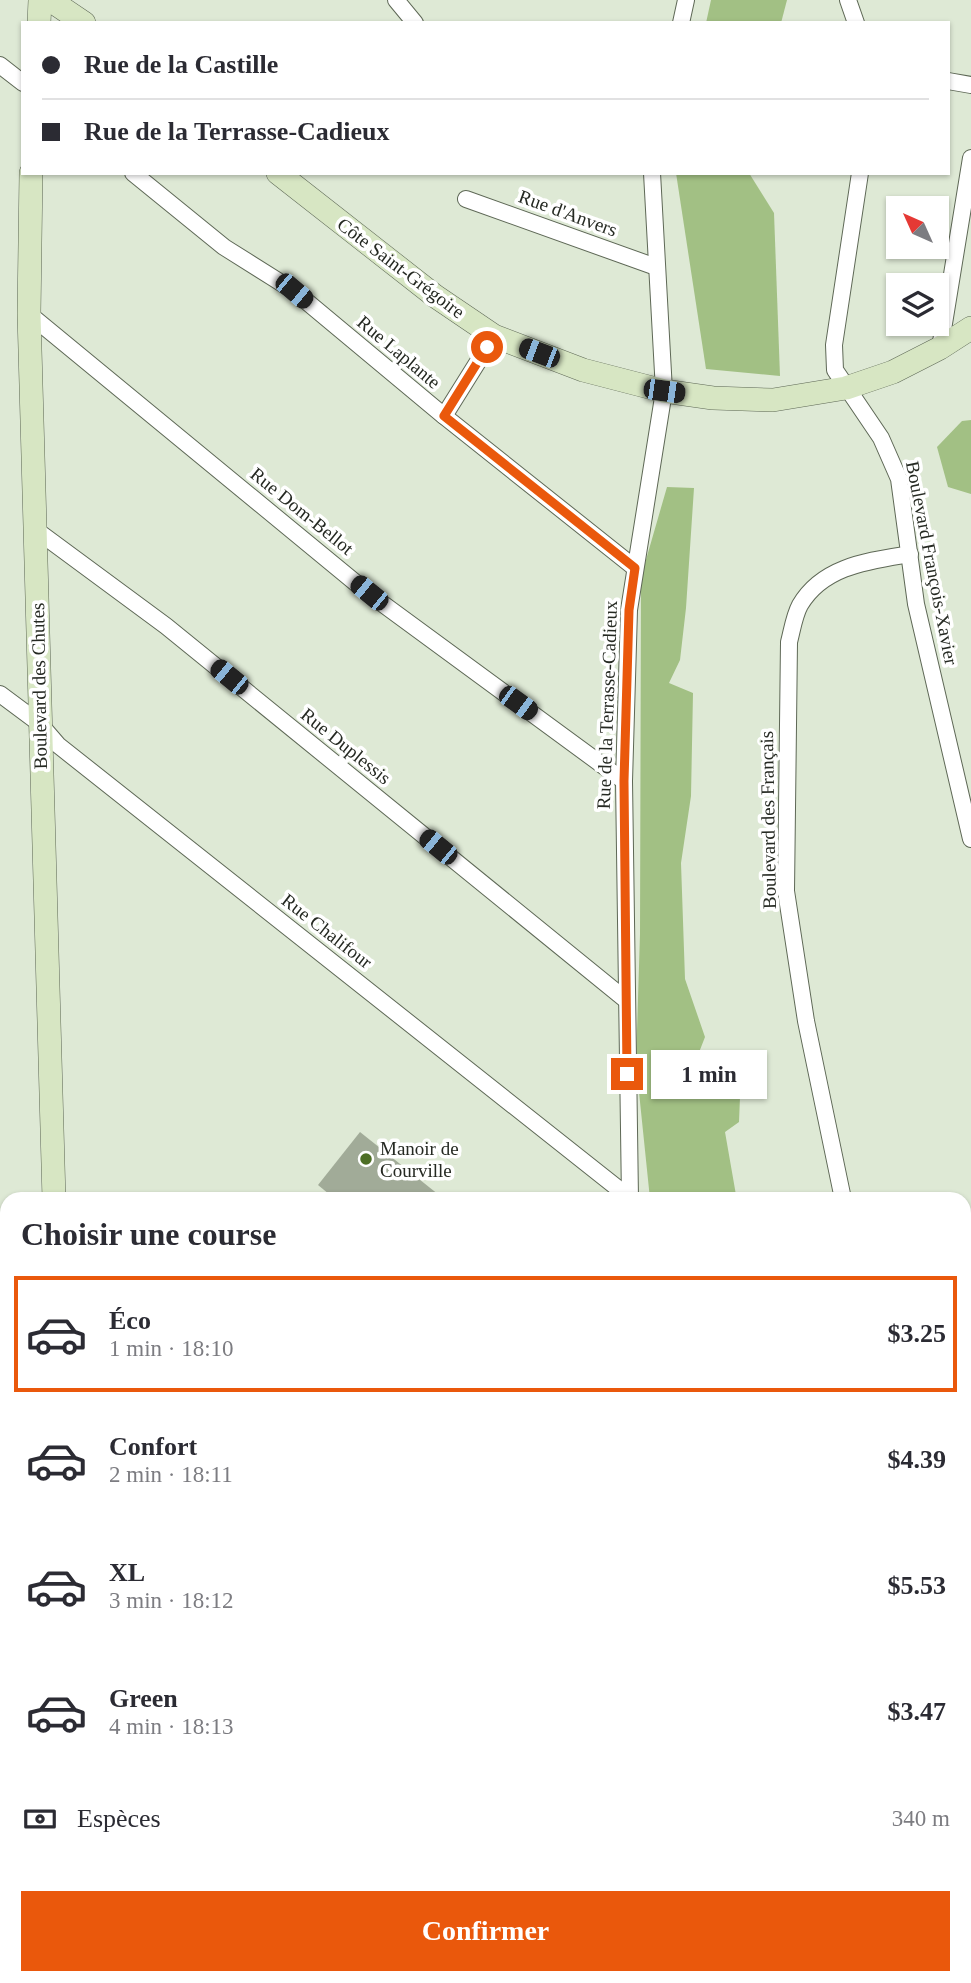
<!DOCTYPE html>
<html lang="fr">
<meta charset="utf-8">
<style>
body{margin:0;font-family:Georgia,serif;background:#f2f2f3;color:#2b2b33;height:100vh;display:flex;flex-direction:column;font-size:26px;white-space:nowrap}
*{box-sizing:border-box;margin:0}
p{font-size:23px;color:#7c7c81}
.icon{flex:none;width:38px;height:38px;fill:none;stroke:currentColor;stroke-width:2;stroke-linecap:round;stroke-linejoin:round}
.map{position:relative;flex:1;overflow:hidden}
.details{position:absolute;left:0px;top:1192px;width:971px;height:793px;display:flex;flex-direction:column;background:#fff;border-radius:21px 21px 0 0;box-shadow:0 2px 5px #0004}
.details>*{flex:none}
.banner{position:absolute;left:21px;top:21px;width:929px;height:154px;border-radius:0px;box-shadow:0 2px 5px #0004;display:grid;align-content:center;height:154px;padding:0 21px;background:#fff}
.needle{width:46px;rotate:315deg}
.controls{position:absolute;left:886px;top:196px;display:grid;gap:14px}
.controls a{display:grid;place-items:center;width:63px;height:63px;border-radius:0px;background:#fff;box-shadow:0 2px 5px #0004;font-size:35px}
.end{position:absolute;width:32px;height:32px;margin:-16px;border:9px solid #ea580c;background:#fff;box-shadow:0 0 0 4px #fff}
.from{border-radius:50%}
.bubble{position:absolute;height:49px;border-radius:0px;background:#fff;box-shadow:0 2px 5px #0004;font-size:23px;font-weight:700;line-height:49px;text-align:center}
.car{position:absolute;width:21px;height:42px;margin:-21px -10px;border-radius:9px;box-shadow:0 0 5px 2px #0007;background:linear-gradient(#222 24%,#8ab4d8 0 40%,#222 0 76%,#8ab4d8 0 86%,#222 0)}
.banner b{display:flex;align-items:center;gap:24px;height:66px;font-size:26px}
.banner b+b{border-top:2px solid #e1e1e2}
.banner i{width:18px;height:18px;background:#2b2b33}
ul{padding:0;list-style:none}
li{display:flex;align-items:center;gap:21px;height:116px;margin:0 14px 10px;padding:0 7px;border:4px solid transparent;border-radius:0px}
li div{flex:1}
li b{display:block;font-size:26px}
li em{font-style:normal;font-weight:700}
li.selected{border-color:#ea580c}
li>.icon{width:63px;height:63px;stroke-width:1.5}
h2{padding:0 21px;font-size:32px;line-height:84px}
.pay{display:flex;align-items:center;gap:18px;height:77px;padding:0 21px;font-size:26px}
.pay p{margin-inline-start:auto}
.button{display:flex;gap:14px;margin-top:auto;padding:14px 21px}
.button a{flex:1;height:80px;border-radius:0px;background:#ea580c;color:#fff;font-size:28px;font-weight:700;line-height:80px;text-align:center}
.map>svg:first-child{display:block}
.green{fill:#a2c084}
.building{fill:#a1ab98}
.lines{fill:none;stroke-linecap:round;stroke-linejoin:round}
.street-casing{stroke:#5e6856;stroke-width:18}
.secondary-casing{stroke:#5e6856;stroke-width:24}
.street{stroke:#fff;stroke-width:16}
.secondary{stroke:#d7e6c3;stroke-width:23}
.route{stroke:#ea580c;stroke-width:9}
.poi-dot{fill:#4d6e25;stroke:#fff;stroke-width:2.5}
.labels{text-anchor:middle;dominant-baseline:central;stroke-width:7;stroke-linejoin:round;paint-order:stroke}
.street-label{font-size:19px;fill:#252922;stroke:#fff}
.poi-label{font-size:19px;fill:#252922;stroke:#fff;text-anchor:start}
</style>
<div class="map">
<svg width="971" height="1983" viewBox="0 0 971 1983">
<rect width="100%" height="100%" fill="#dee9d5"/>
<g class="green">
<path d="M711,0H787L781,23H706Z"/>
<path d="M676,173H749L774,213L780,376L706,369Z"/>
<path d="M971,420V494L948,487L937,447L962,421Z"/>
<path d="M667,487L694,488L686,608L680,660L669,683L693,693L691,796L681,863L685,979L705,1037L698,1055L700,1072L726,1071L740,1097L739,1122L725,1132L736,1195L730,1199H650L636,1063L640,934L641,577Z"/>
<path d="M971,1457V1527L964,1528V1459Z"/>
</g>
<path class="building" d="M360,1132L444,1199H335L318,1185Z"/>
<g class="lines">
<defs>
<g id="street">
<path d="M396,0L415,23"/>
<path d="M848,0L856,23"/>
<path d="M681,23L686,0"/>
<path d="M0,65L23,83"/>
<path d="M948,81L971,85"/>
<path d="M133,173L224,247L294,291L444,416L635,568"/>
<path d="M860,173L834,345L835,370L881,438L899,479L916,604L971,839"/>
<path d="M466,199L656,267"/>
<path d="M29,314L368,593L624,781"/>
<path d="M940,348L971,158"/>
<path d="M444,416L494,336"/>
<path d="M36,530L166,626L626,1000"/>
<path d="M0,694L39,723L58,745L630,1198"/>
<path d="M630,1199L624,781L629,610L664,391L652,173"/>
<path d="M843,1199L806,1021L786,891L789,642C792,631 794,616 800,605C823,566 868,561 910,554"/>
<path d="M964,1440L971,1439"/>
<path d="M964,1533L971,1532"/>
<path d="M964,1793L971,1824"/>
<path d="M0,1851L7,1857"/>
<path d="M74,1978V1983"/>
<path d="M461,1983V1978"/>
<path d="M785,1983L786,1978"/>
</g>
<g id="secondary">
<path d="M50,0L84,23"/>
<path d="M39,23L40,0"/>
<path d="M31,173L29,314L54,1199"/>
<path d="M278,173L435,296L494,336L583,370L664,391L713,398L773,400L846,388L893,372L940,348L971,328"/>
<path d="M254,1978L257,1983"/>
<path d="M14,1983L15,1978"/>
</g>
</defs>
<use href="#street" class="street-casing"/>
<use href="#secondary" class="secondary-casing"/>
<use href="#street" class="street"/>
<use href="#secondary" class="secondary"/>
</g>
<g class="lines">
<path class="route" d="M487,347L444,416L635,568L629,610L624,781L627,1074"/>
</g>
<circle class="poi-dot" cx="366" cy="1159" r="7"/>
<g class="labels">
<g class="street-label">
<text transform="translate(568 213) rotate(20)">Rue d'Anvers</text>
<text transform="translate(401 268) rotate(37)">Côte Saint-Grégoire</text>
<text transform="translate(399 352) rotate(40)">Rue Laplante</text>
<text transform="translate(302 511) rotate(39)">Rue Dom-Bellot</text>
<text transform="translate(932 563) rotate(79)">Boulevard François-Xavier</text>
<text transform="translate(39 686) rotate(-91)">Boulevard des Chutes</text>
<text transform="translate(607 705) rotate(-88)">Rue de la Terrasse-Cadieux</text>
<text transform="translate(346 746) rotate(39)">Rue Duplessis</text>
<text transform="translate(768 820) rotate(-91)">Boulevard des Français</text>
<text transform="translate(327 931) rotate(38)">Rue Chalifour</text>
</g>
<g class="poi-label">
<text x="380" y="1148">Manoir de<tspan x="380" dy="22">Courville</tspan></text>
</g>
</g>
</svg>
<div class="controls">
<a><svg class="needle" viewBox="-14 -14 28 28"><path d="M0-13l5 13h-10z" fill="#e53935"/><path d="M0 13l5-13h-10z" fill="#7c7c81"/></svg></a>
<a><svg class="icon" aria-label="layers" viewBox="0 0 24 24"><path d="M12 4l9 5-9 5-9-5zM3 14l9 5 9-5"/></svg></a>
</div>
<i class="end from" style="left:487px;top:347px"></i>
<i class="end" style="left:627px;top:1074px"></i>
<div class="bubble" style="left:651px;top:1050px;width:116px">1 min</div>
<i class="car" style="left:294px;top:291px;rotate:130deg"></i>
<i class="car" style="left:539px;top:353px;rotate:291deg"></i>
<i class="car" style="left:664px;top:391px;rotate:98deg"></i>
<i class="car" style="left:369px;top:593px;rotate:309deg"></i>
<i class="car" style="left:229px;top:677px;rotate:309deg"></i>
<i class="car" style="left:518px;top:703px;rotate:126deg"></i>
<i class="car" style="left:438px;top:847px;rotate:309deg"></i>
<div class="banner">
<b><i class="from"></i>Rue de la Castille</b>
<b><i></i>Rue de la Terrasse-Cadieux</b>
</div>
<section class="details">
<h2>Choisir une course</h2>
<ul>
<li class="selected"><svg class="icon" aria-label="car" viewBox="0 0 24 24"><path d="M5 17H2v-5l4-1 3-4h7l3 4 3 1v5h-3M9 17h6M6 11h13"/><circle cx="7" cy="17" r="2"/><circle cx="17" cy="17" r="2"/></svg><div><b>Éco</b><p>1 min · 18:10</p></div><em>$3.25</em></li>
<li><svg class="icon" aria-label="car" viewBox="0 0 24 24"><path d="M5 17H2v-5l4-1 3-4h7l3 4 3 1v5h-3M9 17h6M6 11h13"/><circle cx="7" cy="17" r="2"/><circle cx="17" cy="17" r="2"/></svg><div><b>Confort</b><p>2 min · 18:11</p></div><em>$4.39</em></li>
<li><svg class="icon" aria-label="car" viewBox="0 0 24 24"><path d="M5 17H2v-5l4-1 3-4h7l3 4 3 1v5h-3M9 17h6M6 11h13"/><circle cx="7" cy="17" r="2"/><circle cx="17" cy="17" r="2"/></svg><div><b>XL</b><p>3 min · 18:12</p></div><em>$5.53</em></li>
<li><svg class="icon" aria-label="car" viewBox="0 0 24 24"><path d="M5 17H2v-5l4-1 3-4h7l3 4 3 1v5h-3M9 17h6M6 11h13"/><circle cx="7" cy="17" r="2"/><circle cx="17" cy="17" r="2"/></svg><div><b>Green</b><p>4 min · 18:13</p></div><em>$3.47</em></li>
</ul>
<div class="pay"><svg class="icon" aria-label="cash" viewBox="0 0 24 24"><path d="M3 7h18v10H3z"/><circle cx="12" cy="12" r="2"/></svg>Espèces<p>340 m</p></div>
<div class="button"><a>Confirmer</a></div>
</section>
</div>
